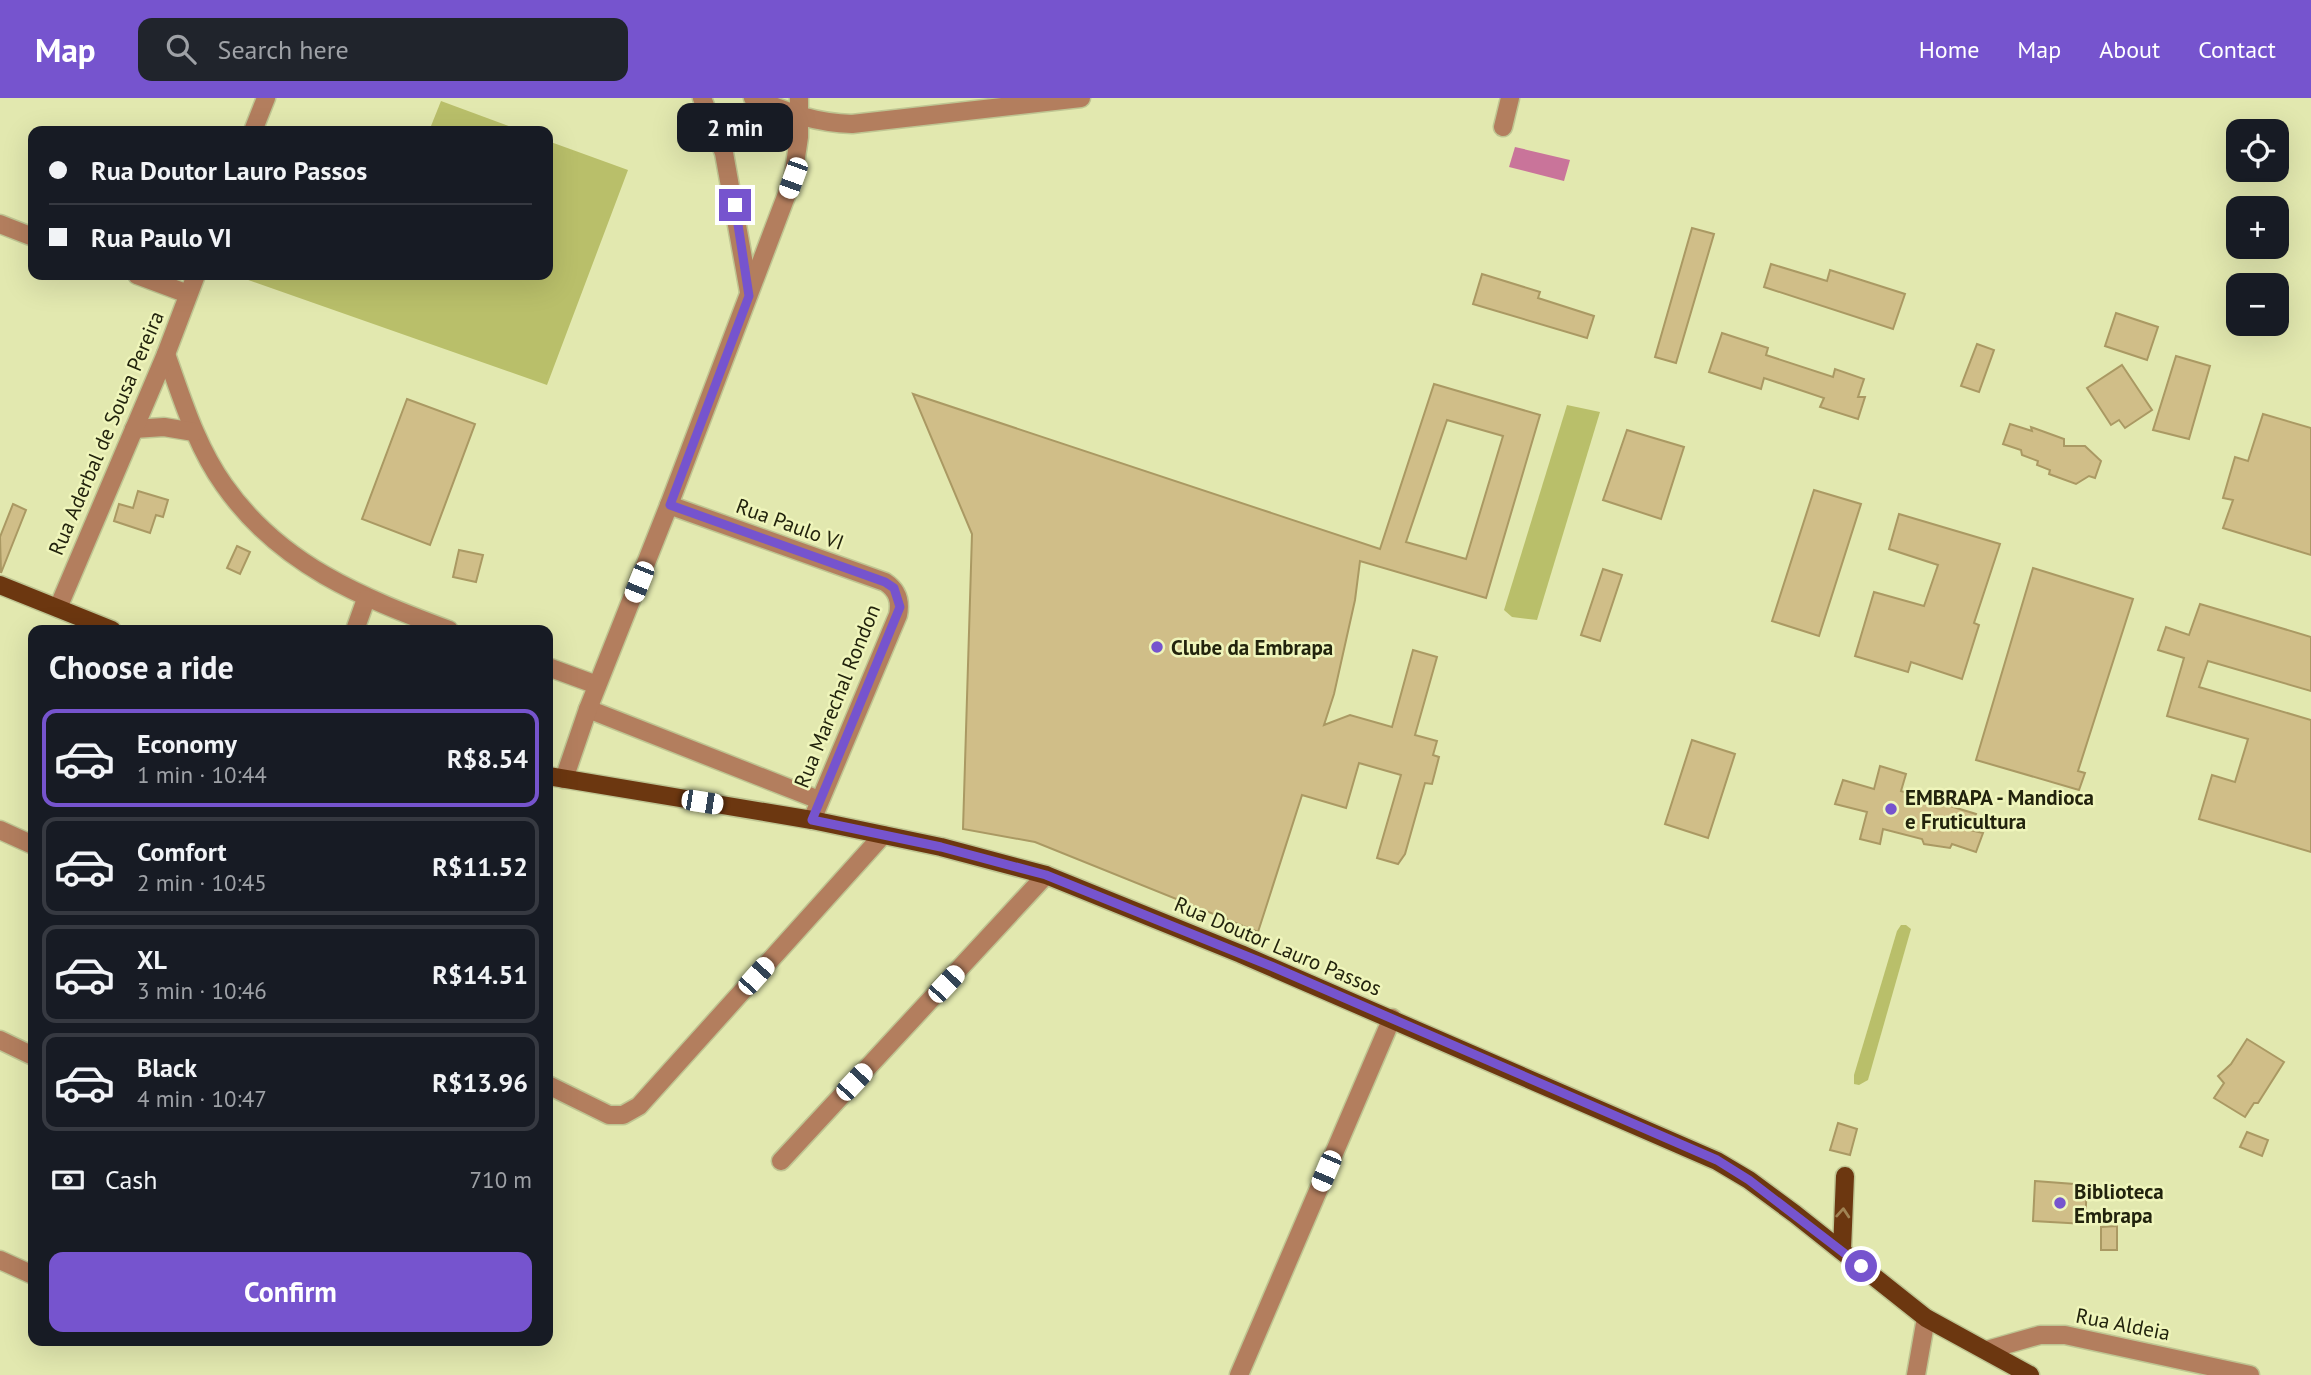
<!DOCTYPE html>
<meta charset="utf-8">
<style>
body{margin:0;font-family:"PT Sans",sans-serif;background:#20242c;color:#f1f3f6;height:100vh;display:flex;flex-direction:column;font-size:26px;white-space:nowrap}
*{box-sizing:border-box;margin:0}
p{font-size:23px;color:#9ea1a6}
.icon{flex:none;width:38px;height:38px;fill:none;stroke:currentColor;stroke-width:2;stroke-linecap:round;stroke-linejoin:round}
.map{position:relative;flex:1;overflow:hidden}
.details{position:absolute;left:28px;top:527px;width:525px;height:721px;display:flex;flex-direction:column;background:#171b24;border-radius:14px;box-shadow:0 7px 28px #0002}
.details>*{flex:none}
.banner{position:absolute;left:28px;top:28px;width:525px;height:154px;border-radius:14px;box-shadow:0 7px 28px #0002;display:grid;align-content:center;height:154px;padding:0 21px;background:#171b24}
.fabs{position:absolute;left:2226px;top:21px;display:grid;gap:14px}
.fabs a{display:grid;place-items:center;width:63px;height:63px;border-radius:14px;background:#171b24;box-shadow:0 7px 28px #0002;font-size:35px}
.end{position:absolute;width:32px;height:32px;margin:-16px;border:9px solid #7654ce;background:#fff;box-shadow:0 0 0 4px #fff}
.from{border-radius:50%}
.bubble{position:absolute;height:49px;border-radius:14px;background:#171b24;box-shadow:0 7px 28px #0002;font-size:23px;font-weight:700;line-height:49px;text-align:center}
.car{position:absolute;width:21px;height:42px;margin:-21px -10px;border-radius:9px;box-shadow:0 0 5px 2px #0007;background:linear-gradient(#fff 24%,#345 0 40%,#fff 0 76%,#345 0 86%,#fff 0)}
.banner b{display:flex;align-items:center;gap:24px;height:66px;font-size:26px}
.banner b+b{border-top:2px solid #363941}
.banner i{width:18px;height:18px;background:#f1f3f6}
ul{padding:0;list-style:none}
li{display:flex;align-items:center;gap:21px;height:98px;margin:0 14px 10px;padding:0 7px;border:4px solid #363941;border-radius:14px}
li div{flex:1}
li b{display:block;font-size:26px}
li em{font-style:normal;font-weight:700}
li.active{border-color:#7654ce}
li>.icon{width:63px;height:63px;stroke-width:1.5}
h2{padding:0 21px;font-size:32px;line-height:84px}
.pay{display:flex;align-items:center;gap:18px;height:77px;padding:0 21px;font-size:26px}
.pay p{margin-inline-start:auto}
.action{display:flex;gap:14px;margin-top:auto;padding:14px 21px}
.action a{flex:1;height:80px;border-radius:14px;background:#7654ce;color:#fff;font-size:28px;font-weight:700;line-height:80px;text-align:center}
header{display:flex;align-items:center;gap:42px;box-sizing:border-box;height:98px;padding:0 35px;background:#7654ce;color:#fff}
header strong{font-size:33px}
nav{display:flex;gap:38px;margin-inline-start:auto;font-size:24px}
.search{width:490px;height:63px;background:#20242c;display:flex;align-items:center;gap:18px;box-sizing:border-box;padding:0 24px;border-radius:14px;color:#9ea1a6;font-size:26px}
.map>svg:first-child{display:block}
.green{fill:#b9bf6a}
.water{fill:#c9749a}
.building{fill:#d0be88;stroke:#aa9963;stroke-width:2;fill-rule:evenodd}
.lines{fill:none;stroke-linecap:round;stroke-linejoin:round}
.minor-casing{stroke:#bfc592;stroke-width:21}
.major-casing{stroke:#bfc592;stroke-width:21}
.minor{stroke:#b37e5e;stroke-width:18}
.major{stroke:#6c3710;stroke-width:18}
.oneway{stroke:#a08354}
.route{stroke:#7654ce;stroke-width:9}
.poi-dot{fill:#7654ce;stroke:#eff5bb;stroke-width:2.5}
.labels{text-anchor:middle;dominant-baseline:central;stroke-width:5;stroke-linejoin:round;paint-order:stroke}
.street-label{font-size:21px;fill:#22230d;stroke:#eff5bb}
.poi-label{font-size:21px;font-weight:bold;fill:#22230d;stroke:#eff5bb;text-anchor:start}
</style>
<header>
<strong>Map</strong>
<div class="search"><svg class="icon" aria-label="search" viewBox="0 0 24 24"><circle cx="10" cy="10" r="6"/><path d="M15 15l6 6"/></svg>Search here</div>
<nav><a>Home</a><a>Map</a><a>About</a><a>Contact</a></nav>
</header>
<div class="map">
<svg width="2311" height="1277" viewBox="0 0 2311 1277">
<rect width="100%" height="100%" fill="#e2e8af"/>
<g class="green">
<path d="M441,3L522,33H429Z"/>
<path d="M548,43L628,72L547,287L234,177H548Z"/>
<path d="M1567,307L1600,314L1537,522L1512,519L1504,512Z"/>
<path d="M1901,827H1906L1911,831L1868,982L1859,987L1854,986V977L1897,833Z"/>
</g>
<path class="water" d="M1515,49L1570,62L1564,83L1509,69Z"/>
<g class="building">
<path d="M1692,130L1714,136L1676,265L1655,259Z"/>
<path d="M1771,166L1827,183L1830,172L1905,196L1893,231L1764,189Z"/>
<path d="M1482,176L1540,194L1538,200L1594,218L1587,240L1473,206Z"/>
<path d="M2116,215L2158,229L2147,262L2105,248Z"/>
<path d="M1722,235L1768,250L1766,257L1833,279L1835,271L1864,281L1858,299H1865L1858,321L1820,309L1824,300L1764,280L1761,291L1709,274Z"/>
<path d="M1977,246L1994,252L1979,294L1961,288Z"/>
<path d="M2176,258L2210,268L2189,341L2153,332Z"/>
<path d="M2122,267L2152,312L2125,330L2119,322L2111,327L2087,290Z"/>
<path d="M1434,286L1540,317L1486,500L1360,463L1355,502L1334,596L1324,627L1350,617L1392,629L1413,552L1437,559L1415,637L1437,643L1433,657L1439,659L1432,686L1425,685L1405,756L1398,766L1377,760L1401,677L1359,665L1346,710L1302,697L1258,834L1035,744L963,731L972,436L913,296L1380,451ZM1447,322L1503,338L1466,461L1406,444Z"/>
<path d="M407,301L475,326L430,447L362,421Z"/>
<path d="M2263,316L2311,330V457L2223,430L2233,402L2223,400L2235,359L2248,363Z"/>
<path d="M2010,326L2032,333L2031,329L2064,341V348H2085L2101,363L2095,380L2089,378L2076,386L2049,376L2050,372L2037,367L2038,363L2022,357L2021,352L2003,346Z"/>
<path d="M1627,332L1684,349L1661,421L1603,402Z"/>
<path d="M1814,392L1861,406L1819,538L1772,523Z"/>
<path d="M138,393L168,402L163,419L156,417L150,435L114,423L119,406L133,410Z"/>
<path d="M13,406L26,412L1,475L0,439Z"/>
<path d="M1899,416L2000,446L1974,525L1979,527L1962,581L1911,564L1908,574L1855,558L1874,494L1924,508L1938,467L1889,451Z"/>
<path d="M237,448L250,454L240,476L227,470Z"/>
<path d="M459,452L483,457L476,484L453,479Z"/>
<path d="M2033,470L2133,501L2078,673L2085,675L2079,692L1976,662Z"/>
<path d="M1603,471L1622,477L1600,543L1581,537Z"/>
<path d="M2200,506L2311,539V593L2208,563L2199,589L2311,622V754L2199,721L2212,677L2235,684L2248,641L2167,618L2184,560L2158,552L2166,529L2189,537Z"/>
<path d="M1692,642L1735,656L1708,740L1665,726Z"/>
<path d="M1880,668L1906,676L1901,693L1976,716L1970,732L1983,735L1976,754L1952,746L1950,750L1924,746L1922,741L1883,731L1880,746L1860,741L1867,714L1835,706L1843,682L1874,691Z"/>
<path d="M2247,941L2284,964L2258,1005H2254L2245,1019L2214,1000L2224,985L2218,978L2231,966Z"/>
<path d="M1838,1025L1857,1031L1850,1057L1830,1052Z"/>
<path d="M2247,1034L2268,1042L2262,1058L2240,1049Z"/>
<path d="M2035,1083L2087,1087L2085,1126L2033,1123Z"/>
<path d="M2117,1128V1152H2101V1129Z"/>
</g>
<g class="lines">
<defs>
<g id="minor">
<path d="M702,0L724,55L749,194"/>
<path d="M753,0C788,14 813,25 852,26L1081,0"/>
<path d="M1503,29L1510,0"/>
<path d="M253,33L266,0"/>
<path d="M0,126L33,139"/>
<path d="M137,177L188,196"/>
<path d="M166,256C182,300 196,348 224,387C280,467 361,499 449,532"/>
<path d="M134,331L164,329L194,334"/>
<path d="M669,407L885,484C897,492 901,502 898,517L812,722"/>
<path d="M58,510L166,256L196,177"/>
<path d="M355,532L366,501"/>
<path d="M548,569L597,587"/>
<path d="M588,611L819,702"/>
<path d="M564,681L588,611L669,407L793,80L799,39V0"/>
<path d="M0,732L33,747"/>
<path d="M0,942L33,958"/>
<path d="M548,987L609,1017H623L639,1008L883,737"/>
<path d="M781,1063L1046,777"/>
<path d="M0,1162L33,1177"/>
<path d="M1987,1252L2040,1237H2065L2250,1277"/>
<path d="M1239,1277L1392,920"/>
<path d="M1916,1277L1926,1220"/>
</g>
<g id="major">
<path d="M0,487L112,532"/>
<path d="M548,678L812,722L941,749L1046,777L1241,856L1717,1063L1749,1082L1795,1116L1926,1220L2030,1277"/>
<path d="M1842,1152L1845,1078"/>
</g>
</defs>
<use href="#minor" class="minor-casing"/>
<use href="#major" class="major-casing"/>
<use href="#minor" class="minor"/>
<use href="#major" class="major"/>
</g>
<defs><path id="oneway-chevron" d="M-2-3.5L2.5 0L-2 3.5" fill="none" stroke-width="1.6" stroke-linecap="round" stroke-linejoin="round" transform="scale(1.75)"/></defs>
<use class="oneway" href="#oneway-chevron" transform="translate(1843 1115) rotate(-86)"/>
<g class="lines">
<path class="route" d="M735,107L749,198L670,407L885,484L894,490L900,509L812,722L941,749L1046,777L1271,868L1717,1062L1749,1082L1861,1168"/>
</g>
<g class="poi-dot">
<circle cx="1157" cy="549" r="7"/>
<circle cx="1891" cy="711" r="7"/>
<circle cx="2060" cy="1105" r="7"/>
</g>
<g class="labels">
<g class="street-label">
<text transform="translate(106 335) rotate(-67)">Rua Aderbal de Sousa Pereira</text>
<text transform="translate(790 426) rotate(20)">Rua Paulo VI</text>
<text transform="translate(837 598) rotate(-68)">Rua Marechal Rondon</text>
<text transform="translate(1278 848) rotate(23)">Rua Doutor Lauro Passos</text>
<text transform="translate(2123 1226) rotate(11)">Rua Aldeia</text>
</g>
<g class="poi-label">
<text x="1171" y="549">Clube da Embrapa</text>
<text x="1905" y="699">EMBRAPA - Mandioca<tspan x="1905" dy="24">e Fruticultura</tspan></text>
<text x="2074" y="1093">Biblioteca<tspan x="2074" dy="24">Embrapa</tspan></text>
</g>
</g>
</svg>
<div class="fabs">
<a><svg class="icon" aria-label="locate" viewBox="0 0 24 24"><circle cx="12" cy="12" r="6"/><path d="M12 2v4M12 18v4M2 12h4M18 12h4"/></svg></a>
<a>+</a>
<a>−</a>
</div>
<i class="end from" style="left:1861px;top:1168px"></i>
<i class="end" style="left:735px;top:107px"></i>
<div class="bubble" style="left:677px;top:5px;width:116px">2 min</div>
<i class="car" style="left:793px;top:80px;rotate:200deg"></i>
<i class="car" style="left:639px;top:484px;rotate:202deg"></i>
<i class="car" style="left:702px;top:704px;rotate:99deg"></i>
<i class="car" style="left:756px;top:878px;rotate:42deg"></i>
<i class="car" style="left:946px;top:886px;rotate:43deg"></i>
<i class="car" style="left:854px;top:984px;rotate:43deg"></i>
<i class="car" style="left:1326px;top:1073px;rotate:203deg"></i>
<div class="banner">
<b><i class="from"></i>Rua Doutor Lauro Passos</b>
<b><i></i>Rua Paulo VI</b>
</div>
<section class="details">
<h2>Choose a ride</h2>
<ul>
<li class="active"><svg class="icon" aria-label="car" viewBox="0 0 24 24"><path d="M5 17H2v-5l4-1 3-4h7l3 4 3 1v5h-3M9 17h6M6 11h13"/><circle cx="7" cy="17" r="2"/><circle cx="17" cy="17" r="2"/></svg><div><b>Economy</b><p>1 min · 10:44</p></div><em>R$8.54</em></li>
<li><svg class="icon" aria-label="car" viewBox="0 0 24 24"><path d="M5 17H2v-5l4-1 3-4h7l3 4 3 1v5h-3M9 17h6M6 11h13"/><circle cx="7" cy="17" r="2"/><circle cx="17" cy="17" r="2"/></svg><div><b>Comfort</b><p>2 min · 10:45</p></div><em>R$11.52</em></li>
<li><svg class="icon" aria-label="car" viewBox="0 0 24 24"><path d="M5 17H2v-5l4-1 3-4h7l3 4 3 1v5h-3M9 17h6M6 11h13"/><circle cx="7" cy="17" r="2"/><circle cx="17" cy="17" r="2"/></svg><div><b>XL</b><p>3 min · 10:46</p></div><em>R$14.51</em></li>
<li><svg class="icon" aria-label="car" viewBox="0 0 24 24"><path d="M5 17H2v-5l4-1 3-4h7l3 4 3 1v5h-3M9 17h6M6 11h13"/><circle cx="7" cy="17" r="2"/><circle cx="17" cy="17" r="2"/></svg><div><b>Black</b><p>4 min · 10:47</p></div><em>R$13.96</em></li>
</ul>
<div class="pay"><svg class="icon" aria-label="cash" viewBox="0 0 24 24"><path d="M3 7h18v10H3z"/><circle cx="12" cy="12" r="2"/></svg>Cash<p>710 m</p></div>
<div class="action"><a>Confirm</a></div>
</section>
</div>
